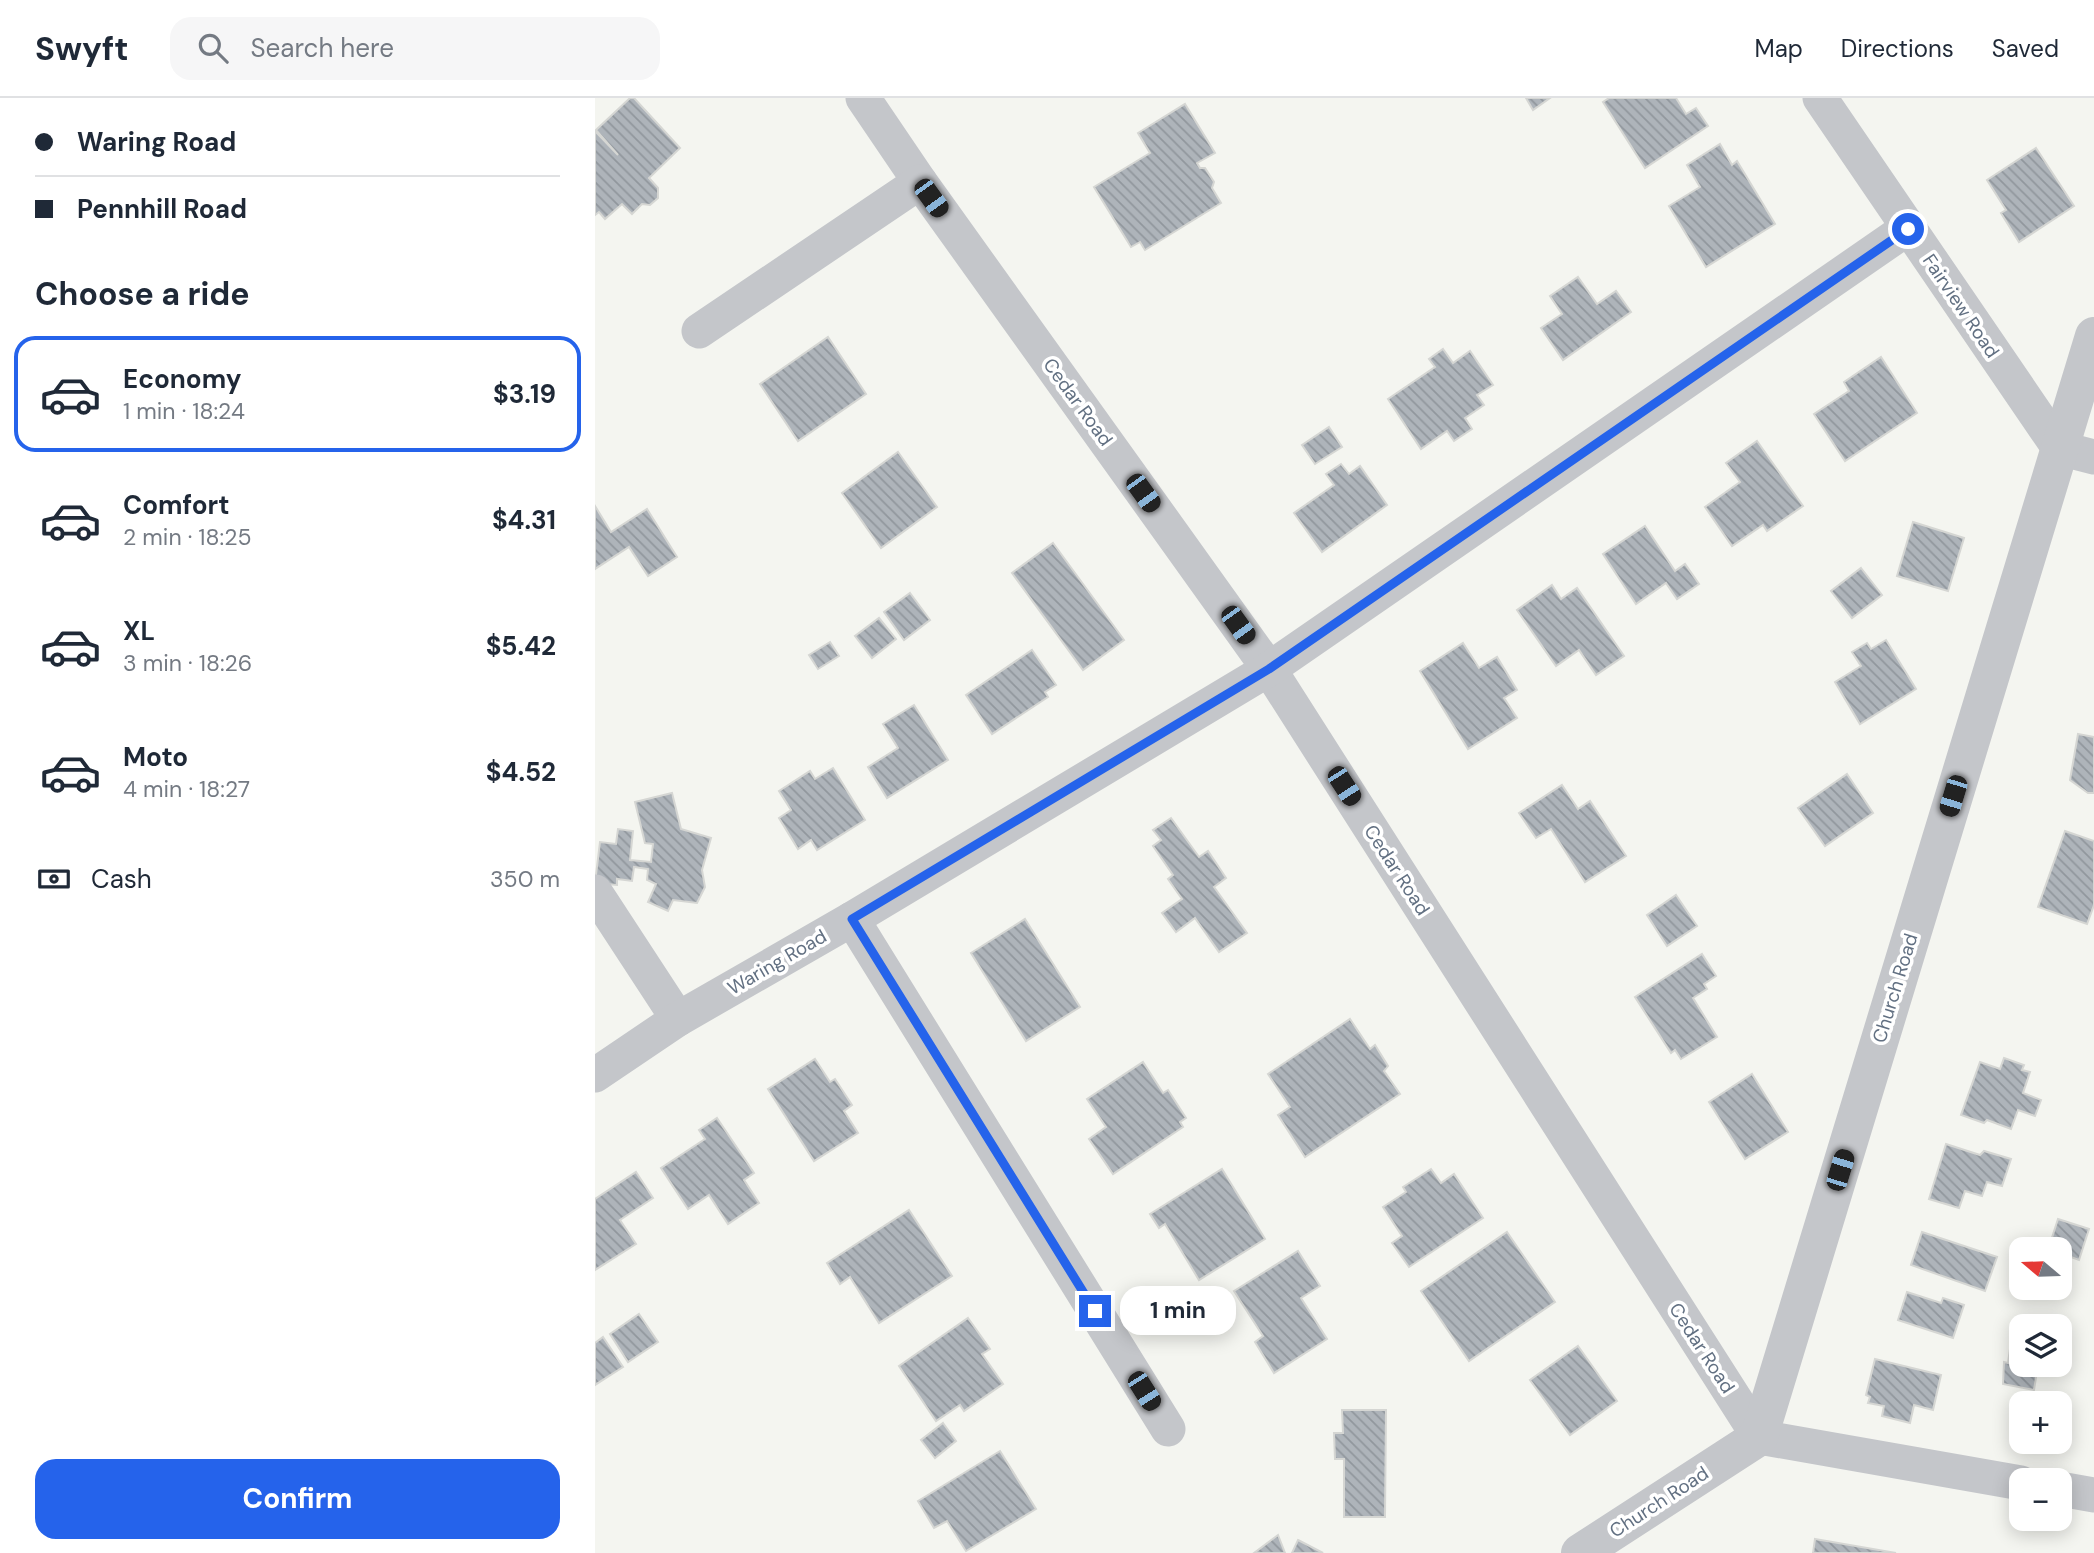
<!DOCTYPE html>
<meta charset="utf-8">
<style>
body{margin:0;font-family:"DM Sans",sans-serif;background:#f6f6f7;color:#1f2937;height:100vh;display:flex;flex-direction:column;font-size:26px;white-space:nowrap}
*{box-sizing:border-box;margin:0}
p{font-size:23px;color:#747a83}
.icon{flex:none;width:38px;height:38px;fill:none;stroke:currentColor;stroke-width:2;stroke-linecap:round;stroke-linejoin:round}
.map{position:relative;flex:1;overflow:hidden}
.side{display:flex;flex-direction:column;background:#fff;width:595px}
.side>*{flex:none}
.guide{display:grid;align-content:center;height:154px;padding:0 35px;background:#fff}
.needle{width:46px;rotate:289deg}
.fabs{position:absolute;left:1414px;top:1139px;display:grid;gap:14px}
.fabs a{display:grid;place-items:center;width:63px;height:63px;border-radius:14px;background:#fff;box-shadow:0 4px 18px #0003;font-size:35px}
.end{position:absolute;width:32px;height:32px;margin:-16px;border:9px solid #2563eb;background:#fff;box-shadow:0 0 0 4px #fff}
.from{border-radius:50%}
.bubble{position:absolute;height:49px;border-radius:21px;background:#fff;box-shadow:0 4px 18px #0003;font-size:23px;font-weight:700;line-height:49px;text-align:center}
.car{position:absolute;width:21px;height:42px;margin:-21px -10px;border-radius:9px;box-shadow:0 0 5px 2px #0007;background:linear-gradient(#222 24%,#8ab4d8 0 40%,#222 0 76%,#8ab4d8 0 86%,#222 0)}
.guide b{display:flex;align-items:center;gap:24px;height:66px;font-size:26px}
.guide b+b{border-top:2px solid #e0e1e3}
.guide i{width:18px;height:18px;background:#1f2937}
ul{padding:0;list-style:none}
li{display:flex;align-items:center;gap:21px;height:116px;margin:0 14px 10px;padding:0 21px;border:4px solid transparent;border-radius:21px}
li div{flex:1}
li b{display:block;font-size:26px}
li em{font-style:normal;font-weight:700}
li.active{border-color:#2563eb}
li>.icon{width:63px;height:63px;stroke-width:1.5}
h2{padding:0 35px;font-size:32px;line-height:84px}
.pay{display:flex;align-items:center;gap:18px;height:77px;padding:0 35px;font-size:26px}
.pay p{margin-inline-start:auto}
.action{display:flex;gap:14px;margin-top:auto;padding:14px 35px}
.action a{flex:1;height:80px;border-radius:21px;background:#2563eb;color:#fff;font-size:28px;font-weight:700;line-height:80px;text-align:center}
header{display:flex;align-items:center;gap:42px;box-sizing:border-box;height:98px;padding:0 35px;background:#fff;border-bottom:2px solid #e0e1e3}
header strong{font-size:33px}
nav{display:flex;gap:38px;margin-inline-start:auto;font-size:24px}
.search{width:490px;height:63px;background:#f6f6f7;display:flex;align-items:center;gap:18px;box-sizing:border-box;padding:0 24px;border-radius:21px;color:#747a83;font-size:26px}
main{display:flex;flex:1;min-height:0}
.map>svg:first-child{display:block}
.building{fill:url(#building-back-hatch);stroke:#d5d6d3;stroke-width:2}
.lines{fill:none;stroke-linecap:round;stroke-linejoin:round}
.minor{stroke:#c4c6ca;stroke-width:35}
.tertiary{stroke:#c4c6ca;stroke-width:38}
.route{stroke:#2563eb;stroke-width:9}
.labels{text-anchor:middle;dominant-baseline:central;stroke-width:7;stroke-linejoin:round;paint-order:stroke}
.street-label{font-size:19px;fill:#627082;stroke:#fff}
</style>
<header>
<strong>Swyft</strong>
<div class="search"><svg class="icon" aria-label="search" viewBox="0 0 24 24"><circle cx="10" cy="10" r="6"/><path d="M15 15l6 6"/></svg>Search here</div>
<nav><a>Map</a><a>Directions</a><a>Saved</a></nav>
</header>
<main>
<section class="side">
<div class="guide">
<b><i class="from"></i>Waring Road</b>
<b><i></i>Pennhill Road</b>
</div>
<h2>Choose a ride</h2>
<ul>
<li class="active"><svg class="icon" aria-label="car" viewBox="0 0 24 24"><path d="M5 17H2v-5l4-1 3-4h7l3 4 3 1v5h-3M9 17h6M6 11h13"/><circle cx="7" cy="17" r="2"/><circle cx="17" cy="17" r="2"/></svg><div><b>Economy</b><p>1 min · 18:24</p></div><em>$3.19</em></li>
<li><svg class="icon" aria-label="car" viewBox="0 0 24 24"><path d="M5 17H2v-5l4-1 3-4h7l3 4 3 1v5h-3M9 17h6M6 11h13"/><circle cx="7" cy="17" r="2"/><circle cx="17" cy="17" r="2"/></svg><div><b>Comfort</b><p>2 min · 18:25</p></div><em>$4.31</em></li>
<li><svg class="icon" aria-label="car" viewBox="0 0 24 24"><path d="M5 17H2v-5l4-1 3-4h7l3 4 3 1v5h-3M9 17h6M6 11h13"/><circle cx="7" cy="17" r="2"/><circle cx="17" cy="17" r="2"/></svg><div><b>XL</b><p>3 min · 18:26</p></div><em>$5.42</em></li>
<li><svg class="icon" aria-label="car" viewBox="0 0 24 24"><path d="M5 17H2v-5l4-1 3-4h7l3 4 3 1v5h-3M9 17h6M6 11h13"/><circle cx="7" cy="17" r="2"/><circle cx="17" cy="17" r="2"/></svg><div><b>Moto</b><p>4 min · 18:27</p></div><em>$4.52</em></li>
</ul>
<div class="pay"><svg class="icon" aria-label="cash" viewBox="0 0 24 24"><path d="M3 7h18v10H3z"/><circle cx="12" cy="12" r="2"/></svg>Cash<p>350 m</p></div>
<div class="action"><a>Confirm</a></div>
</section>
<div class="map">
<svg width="1499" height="1455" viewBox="0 0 1499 1455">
<defs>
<pattern id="building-back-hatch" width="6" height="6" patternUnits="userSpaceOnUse" patternTransform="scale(1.75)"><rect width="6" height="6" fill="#aeb4ba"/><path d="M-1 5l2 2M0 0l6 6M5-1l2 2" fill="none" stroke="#91979d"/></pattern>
</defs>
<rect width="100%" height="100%" fill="#f4f5f0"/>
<g class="building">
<path d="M35,0H39L85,50L54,80L63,90V100L55,107L47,106L37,116L27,106L10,121L4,114L0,117V33L23,57L1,32Z"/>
<path d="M931,0H955L938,12Z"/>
<path d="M1014,0H1081L1091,16L1101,10L1113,28L1050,70L1008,4Z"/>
<path d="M590,6L620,55L602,65L605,70H610L619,84L617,90L626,105L550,152L545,144L536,149L499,89L555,55L543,35Z"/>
<path d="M1125,46L1137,67L1142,63L1180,126L1111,169L1074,108L1105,89L1092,67Z"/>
<path d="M1441,50L1479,108L1424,144L1406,115L1411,112L1392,82Z"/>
<path d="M983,179L1002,206L1021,193L1036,214L968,262L946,230L967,216L955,198Z"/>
<path d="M233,239L271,296L203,343L165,286Z"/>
<path d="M848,251L858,265L875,253L898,287L882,297L889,307L870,320L877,331L859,343L852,333L826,351L793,301L840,269L834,261Z"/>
<path d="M1286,259L1322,315L1250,363L1219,316L1254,293L1249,284Z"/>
<path d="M734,329L747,349L720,366L707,347Z"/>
<path d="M1162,343L1208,408L1172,433L1168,427L1137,448L1110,409L1145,384L1131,365Z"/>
<path d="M303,354L342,409L286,450L247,395Z"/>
<path d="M746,366L754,376L765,368L792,407L727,454L699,415L739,387L731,376Z"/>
<path d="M0,408L16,434L52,411L82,459L53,478L34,449L0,471Z"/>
<path d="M1318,424L1369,440L1353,493L1302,478Z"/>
<path d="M1050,428L1080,473L1090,466L1104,486L1082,501L1071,485L1041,506L1008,456Z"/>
<path d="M458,445L529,542L488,572L417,475Z"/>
<path d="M1266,470L1287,497L1257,520L1236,493Z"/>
<path d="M957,487L966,501L982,490L1029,558L1001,577L984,552L961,568L922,512Z"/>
<path d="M315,495L335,522L309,542L289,514Z"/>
<path d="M284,520L301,541L277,560L260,538Z"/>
<path d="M1291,542L1321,591L1265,626L1240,584L1266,568L1257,554L1272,545L1276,551Z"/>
<path d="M235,544L244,558L223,571L214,557Z"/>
<path d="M868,545L884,570L902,559L922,592L909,600L922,620L873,651L825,573Z"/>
<path d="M437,552L461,587L450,594L453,599L397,636L371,597Z"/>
<path d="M319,607L353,662L292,700L273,669L303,650L288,626Z"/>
<path d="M1483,636L1499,639V695H1493L1475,682Z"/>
<path d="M238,670L270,722L222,752L216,742L203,751L184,720L196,712L184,693L215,673L220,681Z"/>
<path d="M1252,676L1278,715L1230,748L1203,710Z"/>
<path d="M967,687L983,711L995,703L1031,758L990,784L956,731L941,740L924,715Z"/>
<path d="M77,695L86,731L116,740L107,772L110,789L102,805L78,802L73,813L53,804L61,786L52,782L53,771L39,769L37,783L22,781V787L0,785L5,744L21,746L23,731L38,733L35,762L56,764L58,746L50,745L40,704Z"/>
<path d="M576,720L604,759L613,753L631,780L619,789L652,835L624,854L600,820L581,834L567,815L587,801L573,781L578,777L558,748L566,742L558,732Z"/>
<path d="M1470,733L1499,743V807L1492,826L1443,809Z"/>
<path d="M1081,797L1102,828L1072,848L1052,817Z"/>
<path d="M430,821L485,909L431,943L376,855Z"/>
<path d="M1107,856L1121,878L1109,886L1112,891L1098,900L1122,939L1086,961L1080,952L1076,955L1040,899Z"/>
<path d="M755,921L775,951L780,947L793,968L789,973L805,996L710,1059L683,1017L695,1009L673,976Z"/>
<path d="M1409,960L1429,967L1427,972L1435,974L1428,995L1446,1002L1440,1018L1423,1012L1416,1031L1392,1022L1389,1025L1366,1017L1385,964L1405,971Z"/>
<path d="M220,961L235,984L240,981L257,1007L249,1013L263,1035L219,1063L173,991Z"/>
<path d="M548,964L568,995L573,992L591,1020L585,1024L588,1029L518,1076L494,1041L511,1029L492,1001Z"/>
<path d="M1157,976L1193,1034L1150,1061L1114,1004Z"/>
<path d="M122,1020L159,1075L149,1082L164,1105L133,1126L114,1097L93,1111L66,1070L110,1041L104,1032Z"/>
<path d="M1351,1046L1385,1057L1389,1053L1416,1061L1407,1088L1392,1084L1387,1098L1370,1093L1364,1110L1334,1101Z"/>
<path d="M627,1071L670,1141L604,1182L570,1126L564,1130L555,1116Z"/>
<path d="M836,1071L846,1085L859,1076L888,1120L814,1169L797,1145L807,1138L788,1109L811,1094L808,1089Z"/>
<path d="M41,1074L58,1100L25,1122L41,1146L0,1172V1101Z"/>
<path d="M314,1112L357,1178L284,1225L255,1179L245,1186L232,1165Z"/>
<path d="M1463,1121L1494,1131L1484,1162L1465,1155V1152H1453Z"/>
<path d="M912,1134L960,1204L874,1263L826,1193Z"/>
<path d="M1327,1134L1402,1159L1390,1193L1316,1167Z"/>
<path d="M703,1153L725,1188L706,1200L732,1241L679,1275L660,1244L668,1238L639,1193Z"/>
<path d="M1312,1194L1346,1205L1348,1200L1369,1207L1358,1240L1303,1222Z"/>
<path d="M44,1216L63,1244L33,1264L15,1236Z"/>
<path d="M373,1220L395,1251L387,1256L408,1286L369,1313L365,1307L341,1323L304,1268Z"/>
<path d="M8,1239L28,1269L0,1287V1245Z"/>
<path d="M983,1248L1022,1303L975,1337L935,1282Z"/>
<path d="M1415,1251L1426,1253V1267H1443L1439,1292L1408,1286L1409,1264L1413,1265Z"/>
<path d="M1280,1261L1346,1277L1338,1312L1319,1307L1315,1325L1287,1318L1289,1308L1273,1305L1275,1299L1271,1297Z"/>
<path d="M747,1312H791L790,1419H749V1361H740L739,1335H748Z"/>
<path d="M348,1325L361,1343L340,1360L326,1342Z"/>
<path d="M405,1353L441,1411L371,1453L352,1423L339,1430L323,1403Z"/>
<path d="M683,1437L690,1455H659Z"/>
<path d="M1220,1441L1301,1455H1218Z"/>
<path d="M703,1442L728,1455H697Z"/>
</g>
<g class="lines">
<g class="minor">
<path d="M268,0L325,84L674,571L1164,1339L1426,1385"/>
<path d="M1225,0L1464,350L1499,359"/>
<path d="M104,233L325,84"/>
<path d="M0,794L83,921"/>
<path d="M257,821L573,1331"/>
<path d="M0,977L83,921L257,821L674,571L1313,130"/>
<path d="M1465,1391L1499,1397"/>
</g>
<path class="tertiary" d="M985,1455L1164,1339L1499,238"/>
</g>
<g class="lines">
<path class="route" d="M500,1213L257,821L674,571L1313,131"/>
</g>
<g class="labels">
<g class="street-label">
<text transform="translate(1366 208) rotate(56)">Fairview Road</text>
<text transform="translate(483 304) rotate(54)">Cedar Road</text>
<text transform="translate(802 772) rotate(57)">Cedar Road</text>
<text transform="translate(182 864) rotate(-30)">Waring Road</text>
<text transform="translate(1300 890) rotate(-73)">Church Road</text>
<text transform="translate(1107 1250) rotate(57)">Cedar Road</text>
<text transform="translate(1064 1404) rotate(-33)">Church Road</text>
</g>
</g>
</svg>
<div class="fabs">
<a><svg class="needle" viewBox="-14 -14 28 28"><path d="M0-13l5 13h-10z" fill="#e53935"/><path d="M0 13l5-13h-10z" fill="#747a83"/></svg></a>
<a><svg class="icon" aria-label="layers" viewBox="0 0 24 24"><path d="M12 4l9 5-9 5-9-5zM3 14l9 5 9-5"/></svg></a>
<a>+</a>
<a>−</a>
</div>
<i class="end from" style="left:1313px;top:131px"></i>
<i class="end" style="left:500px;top:1213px"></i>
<div class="bubble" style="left:525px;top:1188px;width:116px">1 min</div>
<i class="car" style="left:336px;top:100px;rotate:144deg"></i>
<i class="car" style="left:548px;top:395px;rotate:144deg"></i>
<i class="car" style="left:643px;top:527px;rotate:144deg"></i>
<i class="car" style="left:749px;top:688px;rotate:147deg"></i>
<i class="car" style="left:1358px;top:698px;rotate:197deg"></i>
<i class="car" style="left:1245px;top:1072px;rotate:17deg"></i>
<i class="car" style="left:549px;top:1293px;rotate:148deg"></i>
</div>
</main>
